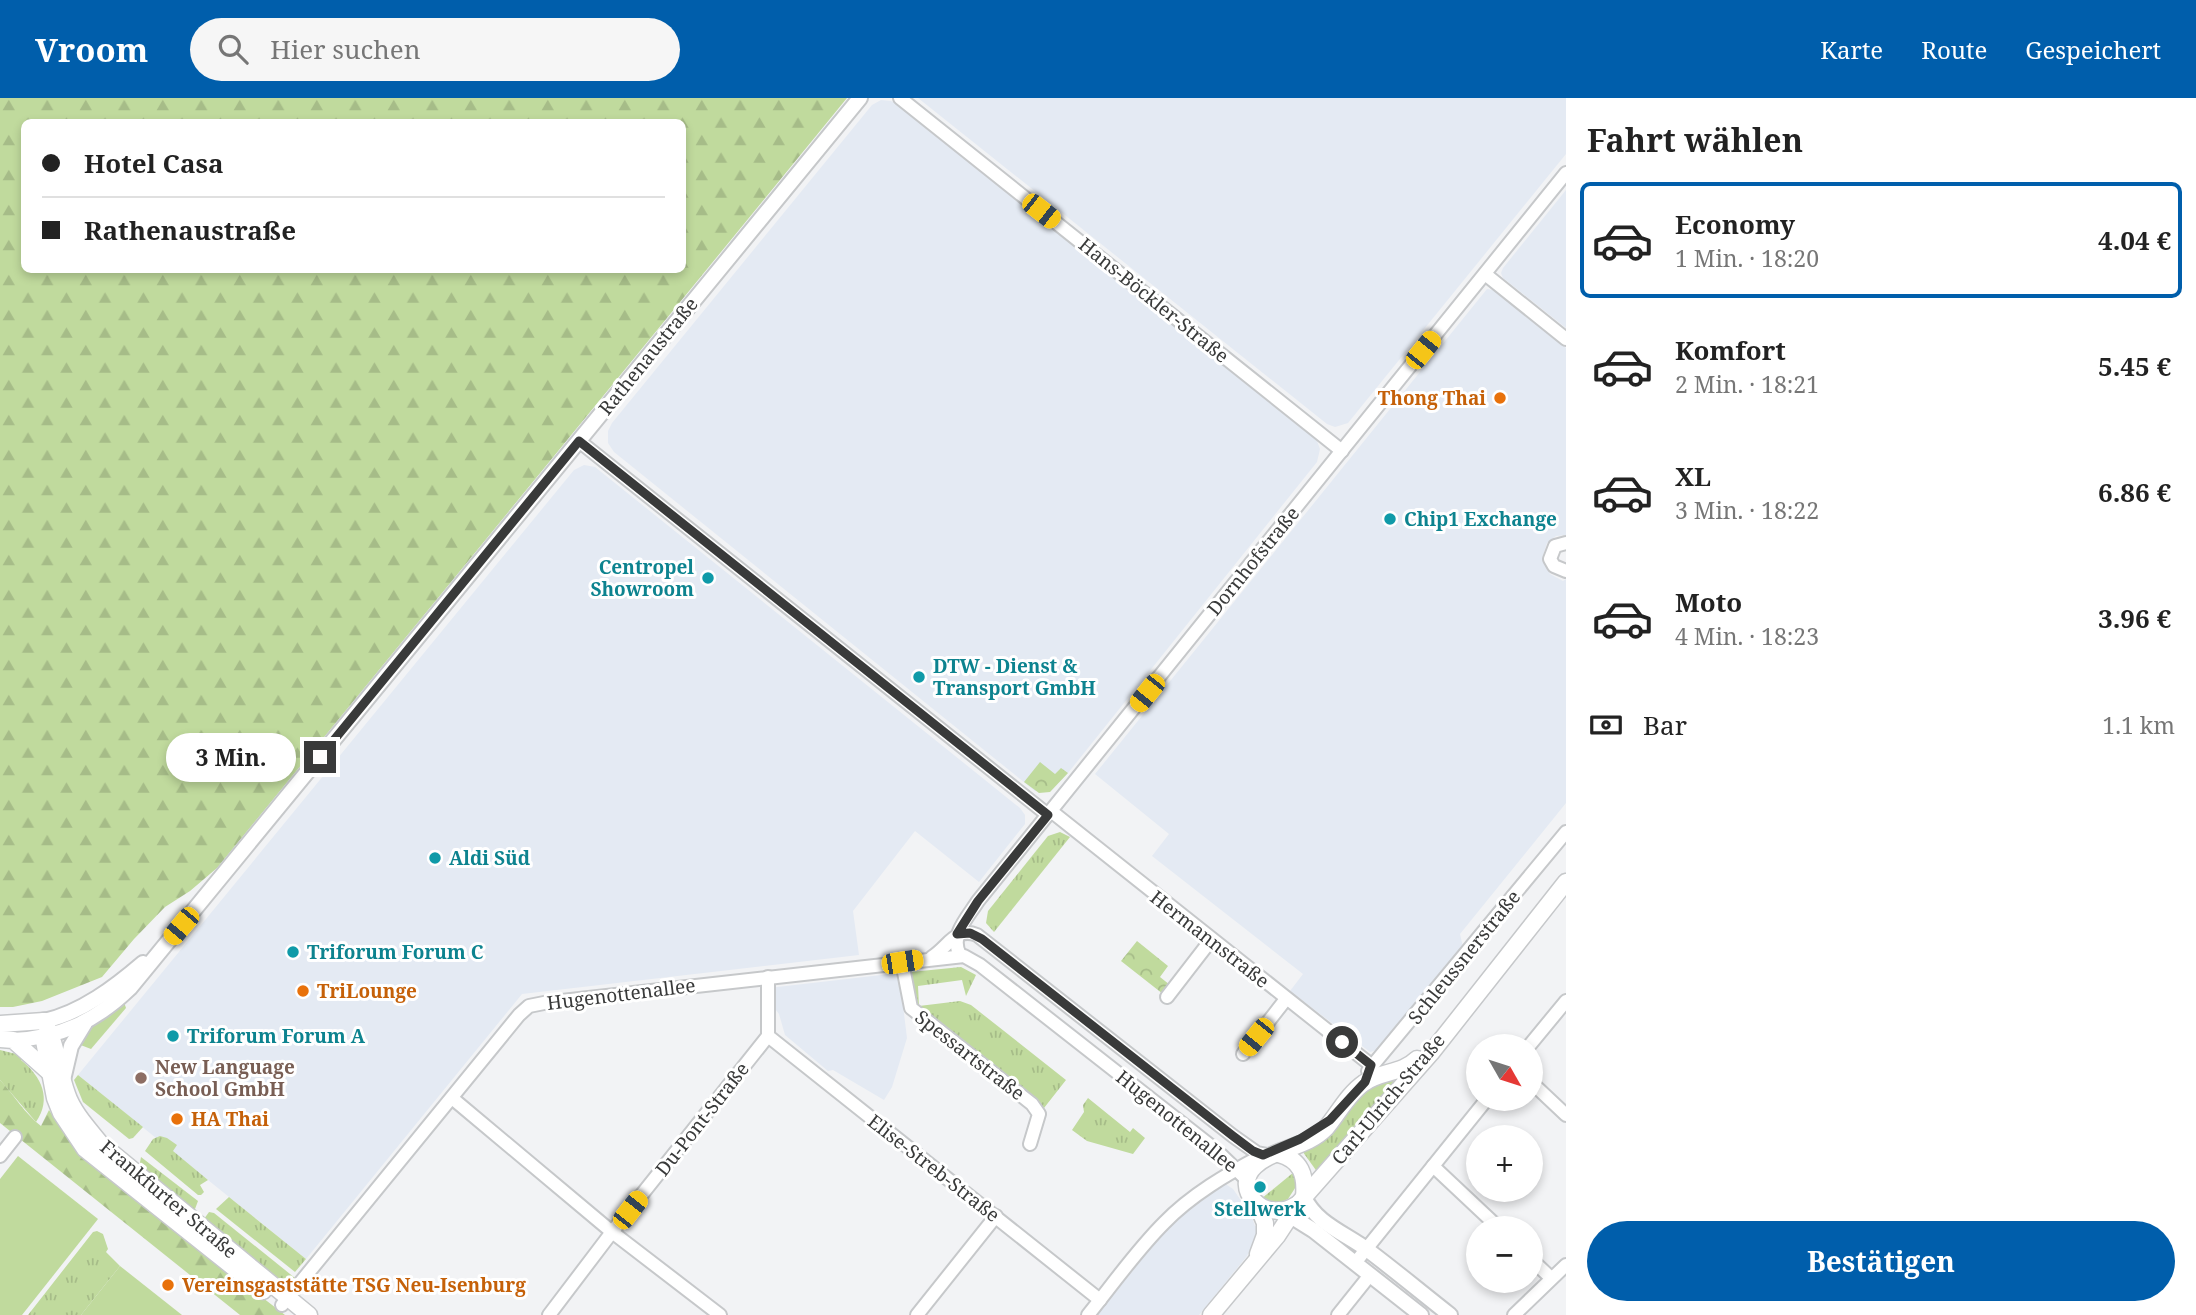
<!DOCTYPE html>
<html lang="de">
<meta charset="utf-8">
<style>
body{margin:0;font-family:"Noto Serif",serif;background:#f6f6f6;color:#222;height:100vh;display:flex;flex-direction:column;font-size:26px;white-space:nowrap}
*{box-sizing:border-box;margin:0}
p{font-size:23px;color:#767676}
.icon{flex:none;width:38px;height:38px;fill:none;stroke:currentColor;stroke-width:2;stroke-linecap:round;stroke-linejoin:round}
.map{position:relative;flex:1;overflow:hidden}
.drawer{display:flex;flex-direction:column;background:#fff;width:630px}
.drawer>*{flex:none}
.guide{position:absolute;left:21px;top:21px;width:665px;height:154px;border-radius:10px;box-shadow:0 4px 10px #0003;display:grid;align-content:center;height:154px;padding:0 21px;background:#fff}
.needle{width:46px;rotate:129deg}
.buttons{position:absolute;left:1466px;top:936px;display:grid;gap:14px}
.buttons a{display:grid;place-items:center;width:77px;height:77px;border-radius:50%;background:#fff;box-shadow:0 4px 10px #0003;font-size:35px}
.end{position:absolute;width:32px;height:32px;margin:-16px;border:9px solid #393a3a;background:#fff;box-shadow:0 0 0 4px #fff}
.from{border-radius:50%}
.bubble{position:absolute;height:49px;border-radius:24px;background:#fff;box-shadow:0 4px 10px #0003;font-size:23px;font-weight:700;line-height:49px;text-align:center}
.car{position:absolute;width:21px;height:42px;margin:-21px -10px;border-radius:9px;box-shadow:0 0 5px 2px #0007;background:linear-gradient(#f5c518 24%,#345 0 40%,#f5c518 0 76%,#345 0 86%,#f5c518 0)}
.guide b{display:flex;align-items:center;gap:24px;height:66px;font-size:26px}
.guide b+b{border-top:2px solid #e0e0e0}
.guide i{width:18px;height:18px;background:#222}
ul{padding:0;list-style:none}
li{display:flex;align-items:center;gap:21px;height:116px;margin:0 14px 10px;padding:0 7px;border:4px solid transparent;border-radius:10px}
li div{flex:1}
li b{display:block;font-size:26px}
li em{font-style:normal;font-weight:700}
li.active{border-color:#005eab}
li>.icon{width:63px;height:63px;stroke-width:1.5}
h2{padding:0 21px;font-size:32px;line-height:84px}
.pay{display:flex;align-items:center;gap:18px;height:77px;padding:0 21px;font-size:26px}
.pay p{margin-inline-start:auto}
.cta{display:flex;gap:14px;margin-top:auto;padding:14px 21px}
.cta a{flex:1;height:80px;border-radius:42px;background:#005eab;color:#fff;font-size:28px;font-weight:700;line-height:80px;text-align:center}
header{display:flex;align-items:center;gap:42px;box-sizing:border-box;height:98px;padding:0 35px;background:#005eab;color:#fff}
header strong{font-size:33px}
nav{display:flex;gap:38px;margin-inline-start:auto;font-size:24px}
.search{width:490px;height:63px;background:#f6f6f6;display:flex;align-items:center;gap:18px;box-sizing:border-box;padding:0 24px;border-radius:38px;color:#767676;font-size:26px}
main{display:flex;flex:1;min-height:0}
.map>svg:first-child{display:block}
.built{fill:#e4eaf3}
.grass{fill:url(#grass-tufts)}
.forest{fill:url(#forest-firs);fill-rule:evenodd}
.park{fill:url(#park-crowns)}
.pitch{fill:#c0da9d}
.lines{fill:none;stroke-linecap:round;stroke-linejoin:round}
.minor-casing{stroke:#c6c8ca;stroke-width:16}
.tertiary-casing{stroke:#c6c8ca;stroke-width:18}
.secondary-casing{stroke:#c6c8ca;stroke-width:19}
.minor{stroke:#fff;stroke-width:12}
.tertiary{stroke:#fff;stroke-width:14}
.secondary{stroke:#fff;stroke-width:16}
.route{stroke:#393a3a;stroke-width:9}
.food-dot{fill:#e8710a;stroke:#fff;stroke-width:2.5}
.culture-dot{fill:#0f9aa8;stroke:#fff;stroke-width:2.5}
.education-dot{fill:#8d6e63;stroke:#fff;stroke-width:2.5}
.labels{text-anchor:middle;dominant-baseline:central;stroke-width:6;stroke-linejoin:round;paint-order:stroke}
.street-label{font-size:19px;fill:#393a3a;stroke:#fff}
.food-label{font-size:19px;font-weight:bold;fill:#c56008;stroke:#fff;text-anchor:start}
.culture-label{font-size:19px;font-weight:bold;fill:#0d838f;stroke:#fff;text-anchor:start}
.education-label{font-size:19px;font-weight:bold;fill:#785e54;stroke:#fff;text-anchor:start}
</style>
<header>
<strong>Vroom</strong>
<div class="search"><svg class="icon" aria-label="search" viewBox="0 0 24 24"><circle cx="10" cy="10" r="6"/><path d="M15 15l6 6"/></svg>Hier suchen</div>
<nav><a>Karte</a><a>Route</a><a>Gespeichert</a></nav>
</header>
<main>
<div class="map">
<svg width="1566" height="1217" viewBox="0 0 1566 1217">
<defs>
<pattern id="grass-tufts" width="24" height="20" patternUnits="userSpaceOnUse" patternTransform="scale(1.75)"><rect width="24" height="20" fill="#c0da9d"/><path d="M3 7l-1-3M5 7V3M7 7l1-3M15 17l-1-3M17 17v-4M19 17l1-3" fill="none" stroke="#a6bc88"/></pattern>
<pattern id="forest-firs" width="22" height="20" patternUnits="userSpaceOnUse" patternTransform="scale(1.75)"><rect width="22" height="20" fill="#c0da9d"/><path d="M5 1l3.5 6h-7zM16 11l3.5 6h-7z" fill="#a6bc88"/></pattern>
<pattern id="park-crowns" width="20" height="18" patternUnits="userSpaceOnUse" patternTransform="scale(1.75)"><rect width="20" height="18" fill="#c0da9d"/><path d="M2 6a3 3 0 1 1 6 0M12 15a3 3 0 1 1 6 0" fill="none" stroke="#a6bc88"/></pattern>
</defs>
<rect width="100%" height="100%" fill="#f2f3f5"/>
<g class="built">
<path d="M918,0H1566V56L1348,325L1335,329L1327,326Z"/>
<path d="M881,2L891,3L898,7L1309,335L1317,343L1320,351L1317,364L1068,675L1050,694L1035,693L614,354L608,345V333L612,325L872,7Z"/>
<path d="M1566,92V230L1503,180L1501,175L1503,170Z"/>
<path d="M1487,191L1493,192L1566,250V437L1556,438L1547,445L1542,461L1550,476L1563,483L1566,481V705L1460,836L1463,849L1377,952L1370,954L1290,893L1303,876L1152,758L1169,736L1095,676Z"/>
<path d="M584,367L595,369L1020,710L1025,717V726L979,784L915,733L853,813L859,857L522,896L306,1161L78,977L574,372Z"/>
<path d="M899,875L907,940L892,989L884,1002L833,972L828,973L785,937L779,916L760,891Z"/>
<path d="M1224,1085L1233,1091L1251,1117L1255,1128H1257V1138L1247,1158L1199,1217H1097L1151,1150L1150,1148L1183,1114Z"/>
</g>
<g class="grass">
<path d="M1060,734L1070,739L994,834L986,825L988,813L1048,738Z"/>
<path d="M961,869L976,877L966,898L962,882L918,888L919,908L960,903L971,907L1066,982L1044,1010L915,907L911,874Z"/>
<path d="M124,904L126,910L91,951L78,946L92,928Z"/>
<path d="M0,952L24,958L21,962C42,979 52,1001 36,1024L0,982Z"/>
<path d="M78,977L143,1029L133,1040L129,1041L83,1004L74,982Z"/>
<path d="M1396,979L1398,981L1318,1075L1300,1050L1370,987Z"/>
<path d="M1088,1000L1130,1034L1133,1030L1145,1040L1133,1056L1087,1043L1072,1032L1084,1014L1083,1007Z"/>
<path d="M160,1038L167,1040L177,1047L173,1053L208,1082L200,1087L204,1094L201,1097H198L145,1053L153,1041Z"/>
<path d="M141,1059L198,1103L195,1111L191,1113L139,1070Z"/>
<path d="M1294,1074L1297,1087L1288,1101L1278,1106L1261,1101Z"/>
<path d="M229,1099L306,1161L295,1174L216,1111Z"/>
<path d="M209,1114L214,1115L295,1180L277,1183L204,1121Z"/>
<path d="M97,1133L103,1136L108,1151L106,1154L120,1168L81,1217H28L93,1134Z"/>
</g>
<g class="forest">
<path d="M0,0H847L217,770L190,793L165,809L134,841L102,879L42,903L13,909H0ZM682,24V172H24V24Z"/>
<path d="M0,982C14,997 25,1016 41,1028L49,1012L73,1047L91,1067L285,1217H240L0,1025Z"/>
</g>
<g class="park">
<path d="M1040,664L1055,676L1061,670L1068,675L1050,694L1039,695L1024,684Z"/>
<path d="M1137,843L1168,868L1160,879L1170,887L1163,896L1121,863Z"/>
</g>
<g class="pitch">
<path d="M18,1058L98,1121L22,1217H0V1081Z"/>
<path d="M120,1168L182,1217H81Z"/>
</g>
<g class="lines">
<defs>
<g id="minor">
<path d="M900,0L1342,353"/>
<path d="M1485,176L1566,241"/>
<path d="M579,343L1048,717"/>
<path d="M1566,445L1555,448L1550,461L1554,468L1566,473"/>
<path d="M1051,713L1371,967"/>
<path d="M960,857C949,838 968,819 978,803L1566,75"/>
<path d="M932,859C948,849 956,828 977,837L1233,1038L1257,1055L1272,1058"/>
<path d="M902,864L911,910L1032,1006L1039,1016L1030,1046"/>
<path d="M1167,899L1211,842"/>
<path d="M768,938L1100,1202"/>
<path d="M1529,948L1566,903"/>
<path d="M1243,956L1286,901"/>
<path d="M1368,973L1566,734"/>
<path d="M1531,984L1566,1017"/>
<path d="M452,1000L612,1134L720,1217"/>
<path d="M0,1058L15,1039"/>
<path d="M1433,1068L1499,1130"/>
<path d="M1531,1161L1551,1180"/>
<path d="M1355,1165L1487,1001"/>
<path d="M282,1207L519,917L529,908L544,905L964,858L980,867L1216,1052L1247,1082"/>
<path d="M549,1217L612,1134L768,938V879"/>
<path d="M917,1217L996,1118"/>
<path d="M1088,1217C1113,1186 1136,1153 1164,1125C1191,1097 1227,1076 1261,1058"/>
<path d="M1338,1217L1370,1177"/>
<path d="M1514,1217L1566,1167"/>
</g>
<g id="tertiary">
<path d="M44,923C81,915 115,889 143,865"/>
<path d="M13,942C60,940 96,923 130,890L860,0"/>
<path d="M63,982L71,948L85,925"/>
<path d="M1304,1099C1316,1126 1347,1136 1369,1153C1397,1174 1423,1196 1450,1217"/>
<path d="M1281,1115L1289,1117L1313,1132L1421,1217"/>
</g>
<g id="secondary">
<path d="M44,923C57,946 58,971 67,996C73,1014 88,1030 100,1045L309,1217"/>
<path d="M0,926L44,923"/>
<path d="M0,941L13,942L49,974"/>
<path d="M44,943L55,1000L61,1015L85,1051L263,1193"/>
<path d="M1279,1056C1301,1062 1306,1077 1304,1099"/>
<path d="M1257,1106L1265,1125V1137L1258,1156"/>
<path d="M1296,1107C1264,1127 1231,1090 1255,1068C1275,1050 1307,1050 1326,1030C1338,1016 1348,996 1364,985C1380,973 1402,976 1417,961"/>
<path d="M1211,1217L1277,1138L1298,1106L1431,955L1566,784"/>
</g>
</defs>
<use href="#minor" class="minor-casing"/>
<use href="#tertiary" class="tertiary-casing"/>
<use href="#secondary" class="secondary-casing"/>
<use href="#minor" class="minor"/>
<use href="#tertiary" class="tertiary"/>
<use href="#secondary" class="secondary"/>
</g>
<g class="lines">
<path class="route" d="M320,659L579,343L1048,717L978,803L957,836L970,835L982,841L1233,1038L1253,1053L1263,1057L1300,1041L1330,1022L1365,984L1371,967L1342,944"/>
</g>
<g class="food-dot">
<circle cx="1500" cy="300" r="7"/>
<circle cx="303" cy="893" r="7"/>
<circle cx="177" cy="1021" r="7"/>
<circle cx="168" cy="1187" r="7"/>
</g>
<g class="culture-dot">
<circle cx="1390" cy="421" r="7"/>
<circle cx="708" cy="480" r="7"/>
<circle cx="919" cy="579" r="7"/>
<circle cx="435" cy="760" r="7"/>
<circle cx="293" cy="854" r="7"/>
<circle cx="173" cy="938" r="7"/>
<circle cx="1260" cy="1089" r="7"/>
</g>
<circle class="education-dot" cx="141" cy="980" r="7"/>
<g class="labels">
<g class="street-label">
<text transform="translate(1154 202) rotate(39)">Hans-Böckler-Straße</text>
<text transform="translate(648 258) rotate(-51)">Rathenaustraße</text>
<text transform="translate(1253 463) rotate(-51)">Dornhofstraße</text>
<text transform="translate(1210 841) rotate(38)">Hermannstraße</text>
<text transform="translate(1464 859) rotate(-51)">Schleussnerstraße</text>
<text transform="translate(621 896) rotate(-7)">Hugenottenallee</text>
<text transform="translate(970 957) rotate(38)">Spessartstraße</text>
<text transform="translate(1388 1001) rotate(-50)">Carl-Ulrich-Straße</text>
<text transform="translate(702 1021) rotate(-52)">Du-Pont-Straße</text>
<text transform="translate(1177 1023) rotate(39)">Hugenottenallee</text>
<text transform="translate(934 1070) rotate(38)">Elise-Streb-Straße</text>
<text transform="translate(169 1101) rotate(40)">Frankfurter Straße</text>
</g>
<g class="food-label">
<text x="1486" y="300" text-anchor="end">Thong Thai</text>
<text x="317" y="893">TriLounge</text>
<text x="191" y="1021">HA Thai</text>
<text x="182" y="1187">Vereinsgaststätte TSG Neu-Isenburg</text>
</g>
<g class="culture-label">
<text x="1404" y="421">Chip1 Exchange</text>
<text x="694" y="469" text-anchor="end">Centropel<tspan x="694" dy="22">Showroom</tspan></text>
<text x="933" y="568">DTW - Dienst &amp;<tspan x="933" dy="22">Transport GmbH</tspan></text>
<text x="449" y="760">Aldi Süd</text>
<text x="307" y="854">Triforum Forum C</text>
<text x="187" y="938">Triforum Forum A</text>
<text x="1260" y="1111" text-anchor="middle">Stellwerk</text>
</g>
<g class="education-label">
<text x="155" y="969">New Language<tspan x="155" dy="22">School GmbH</tspan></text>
</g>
</g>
</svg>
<div class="buttons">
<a><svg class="needle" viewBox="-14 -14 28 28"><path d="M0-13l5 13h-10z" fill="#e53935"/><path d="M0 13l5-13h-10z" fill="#767676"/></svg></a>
<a>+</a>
<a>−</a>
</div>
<i class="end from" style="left:1342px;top:944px"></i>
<i class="end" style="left:320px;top:659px"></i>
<div class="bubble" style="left:166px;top:635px;width:130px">3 Min.</div>
<i class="car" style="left:1041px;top:113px;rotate:128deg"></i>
<i class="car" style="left:1423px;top:252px;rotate:39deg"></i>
<i class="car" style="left:1147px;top:595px;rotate:219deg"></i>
<i class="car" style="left:181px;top:828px;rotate:220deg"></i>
<i class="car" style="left:902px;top:864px;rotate:81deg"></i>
<i class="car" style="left:1256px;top:939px;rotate:219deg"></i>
<i class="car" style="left:630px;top:1112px;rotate:38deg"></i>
<div class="guide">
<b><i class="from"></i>Hotel Casa</b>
<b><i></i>Rathenaustraße</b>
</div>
</div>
<section class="drawer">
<h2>Fahrt wählen</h2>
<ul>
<li class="active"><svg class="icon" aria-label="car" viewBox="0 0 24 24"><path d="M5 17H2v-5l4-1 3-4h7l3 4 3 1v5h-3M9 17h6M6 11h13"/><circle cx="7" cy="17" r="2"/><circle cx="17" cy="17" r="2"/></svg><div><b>Economy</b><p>1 Min. · 18:20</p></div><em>4.04 €</em></li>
<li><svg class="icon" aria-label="car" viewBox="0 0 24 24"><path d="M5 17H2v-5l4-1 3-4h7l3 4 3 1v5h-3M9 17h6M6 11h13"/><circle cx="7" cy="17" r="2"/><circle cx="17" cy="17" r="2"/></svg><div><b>Komfort</b><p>2 Min. · 18:21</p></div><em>5.45 €</em></li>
<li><svg class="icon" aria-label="car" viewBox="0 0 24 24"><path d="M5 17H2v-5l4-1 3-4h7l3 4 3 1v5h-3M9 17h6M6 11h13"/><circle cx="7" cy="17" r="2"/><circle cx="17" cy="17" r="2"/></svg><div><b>XL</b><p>3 Min. · 18:22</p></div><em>6.86 €</em></li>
<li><svg class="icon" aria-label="car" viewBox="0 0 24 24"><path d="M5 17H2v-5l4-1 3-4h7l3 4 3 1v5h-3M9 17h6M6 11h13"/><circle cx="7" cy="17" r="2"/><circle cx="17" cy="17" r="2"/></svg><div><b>Moto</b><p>4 Min. · 18:23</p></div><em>3.96 €</em></li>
</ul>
<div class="pay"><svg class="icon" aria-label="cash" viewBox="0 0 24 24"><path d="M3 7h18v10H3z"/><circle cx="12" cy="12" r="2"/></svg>Bar<p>1.1 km</p></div>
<div class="cta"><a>Bestätigen</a></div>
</section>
</main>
